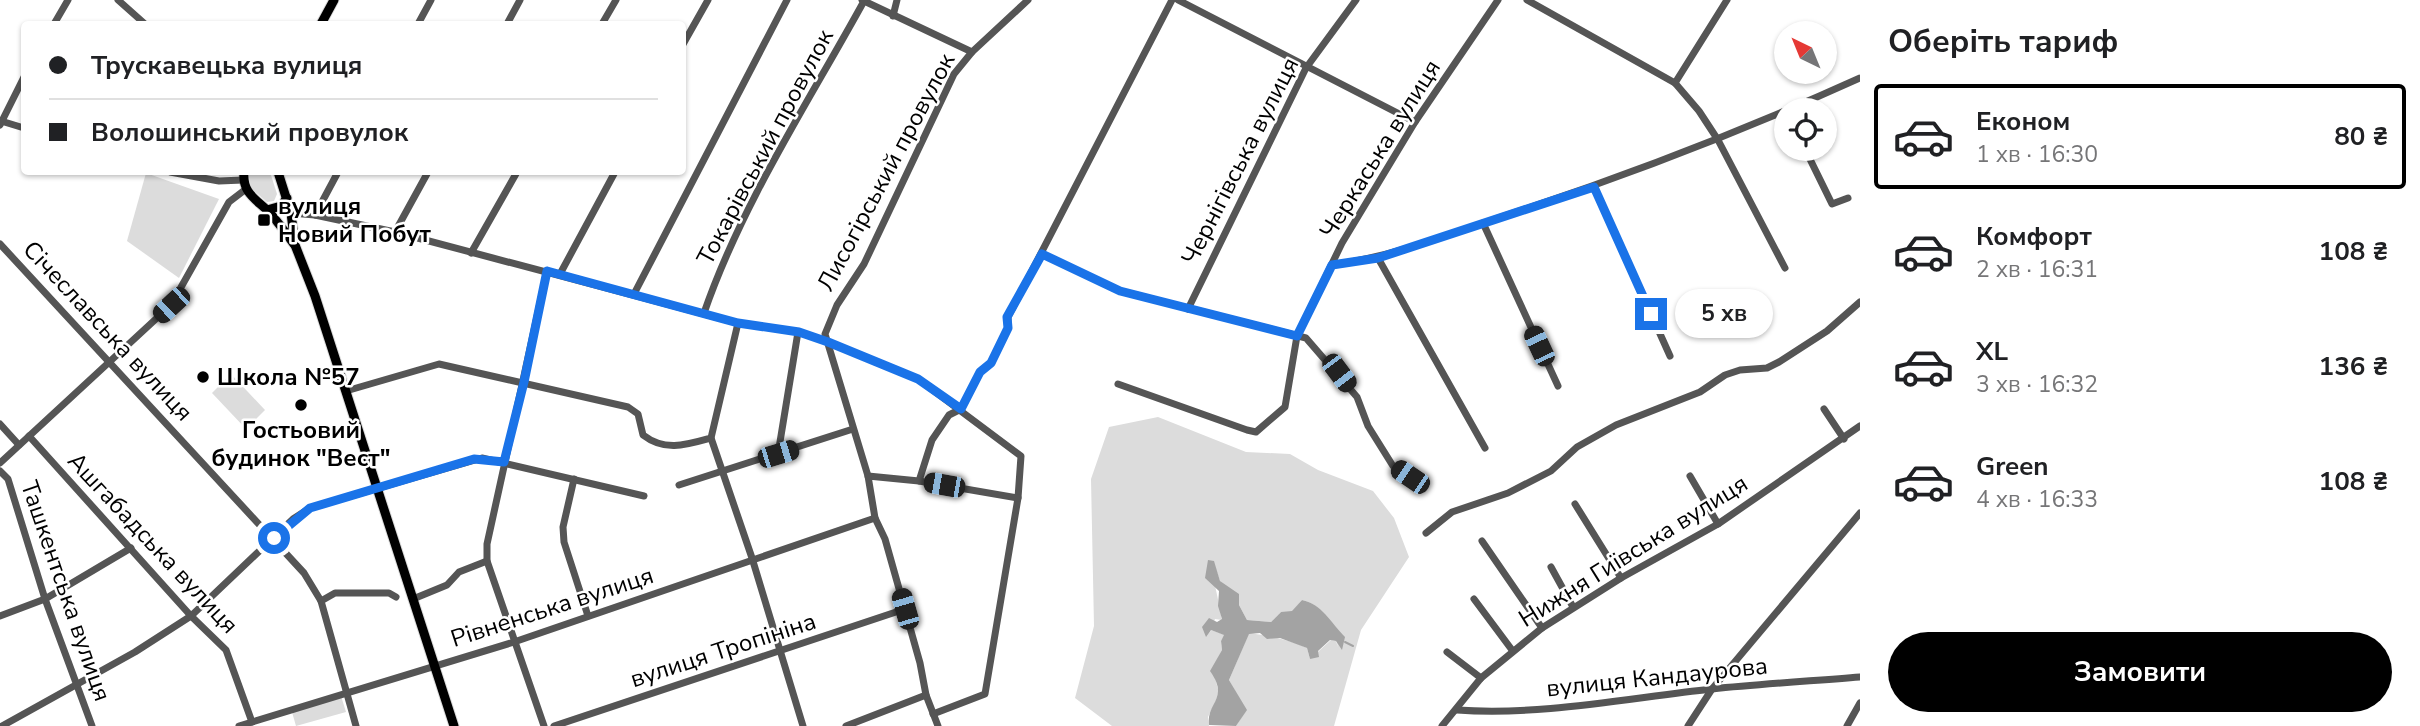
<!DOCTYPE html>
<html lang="uk">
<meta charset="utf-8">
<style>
body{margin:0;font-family:"Nunito Sans",sans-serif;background:#f2f2f2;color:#202124;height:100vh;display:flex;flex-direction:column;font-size:26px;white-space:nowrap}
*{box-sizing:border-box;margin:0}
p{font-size:23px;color:#757577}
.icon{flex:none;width:38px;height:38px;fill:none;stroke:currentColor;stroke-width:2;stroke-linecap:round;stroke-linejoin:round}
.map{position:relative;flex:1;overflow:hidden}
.side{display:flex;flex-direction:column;background:#fff;width:560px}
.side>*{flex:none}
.hud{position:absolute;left:21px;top:21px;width:665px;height:154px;border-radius:7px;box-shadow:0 2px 5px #0004;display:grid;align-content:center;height:154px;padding:0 28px;background:#fff}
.needle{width:46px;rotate:317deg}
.tools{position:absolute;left:1774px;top:21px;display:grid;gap:14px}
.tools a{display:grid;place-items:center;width:63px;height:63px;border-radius:50%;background:#fff;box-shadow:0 2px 5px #0004;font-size:35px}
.end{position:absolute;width:32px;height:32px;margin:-16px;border:9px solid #1a73e8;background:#fff;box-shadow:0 0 0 4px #fff}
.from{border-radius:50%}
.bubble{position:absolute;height:49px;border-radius:24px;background:#fff;box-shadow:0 2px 5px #0004;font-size:23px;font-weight:700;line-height:49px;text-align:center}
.car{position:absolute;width:21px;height:42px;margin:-21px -10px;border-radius:9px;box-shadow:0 0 5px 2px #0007;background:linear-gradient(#222 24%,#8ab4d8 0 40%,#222 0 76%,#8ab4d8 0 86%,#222 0)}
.hud b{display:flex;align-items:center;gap:24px;height:66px;font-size:26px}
.hud b+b{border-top:2px solid #e0e0e0}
.hud i{width:18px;height:18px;background:#202124}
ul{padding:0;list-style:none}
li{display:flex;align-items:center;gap:21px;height:105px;margin:0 14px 10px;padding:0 14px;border:4px solid transparent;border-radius:7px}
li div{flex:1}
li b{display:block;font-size:26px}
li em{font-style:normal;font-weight:700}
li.selected{border-color:#000}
li>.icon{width:63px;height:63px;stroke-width:1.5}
h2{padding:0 28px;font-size:32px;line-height:84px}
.primary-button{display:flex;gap:14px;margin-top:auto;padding:14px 28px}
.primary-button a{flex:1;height:80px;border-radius:42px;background:#000;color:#fff;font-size:28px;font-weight:700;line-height:80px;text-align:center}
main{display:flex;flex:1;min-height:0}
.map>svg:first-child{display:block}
.green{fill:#dcdcdc}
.water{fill:#a3a3a3}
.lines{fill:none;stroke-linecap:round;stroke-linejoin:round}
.stream{stroke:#a3a3a3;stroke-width:2}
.major-casing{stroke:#dbdbdb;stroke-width:11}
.minor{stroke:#555;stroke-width:7}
.major{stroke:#000;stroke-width:9}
.route{stroke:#1a73e8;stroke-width:9}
.poi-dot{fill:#000;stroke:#fff;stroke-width:2.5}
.labels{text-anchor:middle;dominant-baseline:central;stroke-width:5;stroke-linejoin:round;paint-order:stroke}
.street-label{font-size:24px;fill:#000;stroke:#fff}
.poi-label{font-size:24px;font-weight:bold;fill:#000;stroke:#fff;text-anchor:start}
</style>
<main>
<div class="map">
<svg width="1860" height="726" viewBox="0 0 1860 726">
<rect width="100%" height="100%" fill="#fff"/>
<g class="green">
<path d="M248,172H270L277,194L274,201L267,202L251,188Z"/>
<path d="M146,173L219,199L179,278L127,241Z"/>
<path d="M231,374L265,410L246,429L212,393Z"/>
<path d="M1158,417L1246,452L1290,454L1318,470L1373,491L1394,518L1409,557L1361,630L1334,726H1236L1246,710L1229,680L1249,633C1269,636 1288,639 1307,648L1310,659L1331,640L1336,641L1338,647C1334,629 1322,604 1302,600L1292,612H1281L1271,622L1247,620L1239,605L1220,581L1213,561H1208C1215,581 1218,600 1222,620L1215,619L1209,634L1211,630L1225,635L1221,641L1222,650L1213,668L1219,694L1208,717L1209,726H1112L1075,698L1094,626L1091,479L1109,427Z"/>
<path d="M341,696L346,712L296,726L292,712Z"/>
</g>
<path class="water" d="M1208,560L1214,561L1220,581L1239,594V605L1247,620L1271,622L1281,612L1292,611L1302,600C1322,604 1331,623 1345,637L1342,650L1336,641L1330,640L1318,651L1319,657L1310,659L1307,648L1280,638L1267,639L1260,633L1249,634L1229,680L1247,710L1236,726L1209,725C1206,702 1230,699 1210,671L1222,650L1221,641L1224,635L1211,630L1206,637L1202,627L1209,618L1217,622L1222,619L1218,606L1219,591L1205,578Z"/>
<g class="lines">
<path class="stream" d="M1345,642L1353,646"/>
<defs>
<g id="major">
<path d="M321,24L334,0"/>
<path d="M244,172C242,193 256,199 269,212C278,222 286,233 294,244"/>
<path d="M278,172L291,213L295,245L315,296L454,726"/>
<path d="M267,210L281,206L287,198"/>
</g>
</defs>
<use href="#major" class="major-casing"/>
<g class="minor">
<path d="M118,0L145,24"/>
<path d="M862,0L972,52"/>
<path d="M1178,0L1415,122"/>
<path d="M1527,0L1675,83L1699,111L1718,140L1785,268"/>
<path d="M893,16L897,0"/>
<path d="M54,24L68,0"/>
<path d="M418,24L431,0"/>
<path d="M507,24L520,0"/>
<path d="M602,24L616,0"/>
<path d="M682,46L708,0"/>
<path d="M1675,83L1727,0"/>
<path d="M1,121L24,128"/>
<path d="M0,125L24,77"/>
<path d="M1805,149L1832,204L1848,198"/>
<path d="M170,172L219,181L243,180"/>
<path d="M1594,187L1670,356"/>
<path d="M291,213L315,215L395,232L738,323L798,332L828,342L918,379L1021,456L1018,498L985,694L933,714"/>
<path d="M315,215L338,172"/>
<path d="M1483,223L1558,386"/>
<path d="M395,232L428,172"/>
<path d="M0,244L304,573L321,601L356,726"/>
<path d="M471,253L517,172"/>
<path d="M1042,254L1120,291L1306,338L1357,397L1368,426L1393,466L1410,477"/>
<path d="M1378,258L1485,448"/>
<path d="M1332,265C1390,257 1445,236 1501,217C1623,177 1743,131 1860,78"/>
<path d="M560,274L615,172"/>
<path d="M634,294L787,0"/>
<path d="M1188,309L1306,68L1356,0"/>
<path d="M704,313C742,203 808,103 864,1"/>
<path d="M738,323L711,438L752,558L803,726"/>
<path d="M1118,384L1247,430L1256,432L1285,407L1297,336L1342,243L1415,122L1498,0"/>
<path d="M346,391L439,364L628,407L638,414L643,435C665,452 686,445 711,438"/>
<path d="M1824,409L1844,439"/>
<path d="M0,424L19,445"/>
<path d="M29,436L191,616L226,650L252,722"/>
<path d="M778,454L798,332"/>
<path d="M0,463L171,305L229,202L246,189"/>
<path d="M0,471L8,479L45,599L92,726"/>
<path d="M868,476L919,481L1018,498"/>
<path d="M1690,476L1718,524"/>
<path d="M574,479L563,527L564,542L588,616"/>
<path d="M919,481L932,440L949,415L961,409L980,372L991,363L1008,328V317L1172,0"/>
<path d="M679,485L853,429"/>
<path d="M1575,504L1621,578"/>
<path d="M1426,533L1452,512L1508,493L1551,471L1577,447L1616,425L1700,392L1725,375L1740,370L1767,368L1779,362L1827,331L1860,302"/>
<path d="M1482,541L1542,628"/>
<path d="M1551,567L1573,607"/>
<path d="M413,599L447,585L459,572L487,561"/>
<path d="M1474,599L1512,650"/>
<path d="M321,601L335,593H389L396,597"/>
<path d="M0,616L45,599L131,548"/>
<path d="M1447,652L1481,678"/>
<path d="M1457,710C1542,716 1628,698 1712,689C1761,684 1811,681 1860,677"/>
<path d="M2,726L135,652L191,616L293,519L310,508L482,458L644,496"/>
<path d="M239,726L514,642L875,518"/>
<path d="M544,726L487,561V544L547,271"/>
<path d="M554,726L905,609"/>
<path d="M846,726L926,695"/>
<path d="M938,726L926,695L920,663L885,539L875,518L868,476L825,334L837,305L864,264L954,74L972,52L1028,0"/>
<path d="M1442,726L1481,678L1542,628L1621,578L1718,524L1860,426"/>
<path d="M1688,726L1712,689L1860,513"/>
<path d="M1847,726L1860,703"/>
</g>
<use href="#major" class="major"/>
</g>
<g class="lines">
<path class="route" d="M274,538L310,508L474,459L504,462L524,382L547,271L738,323L799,332L828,342L918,379L961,409L980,372L991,363L1008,328L1007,317L1042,254L1120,291L1297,336L1332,265L1378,258L1594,187L1651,314"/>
</g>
<g class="poi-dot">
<rect x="257" y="213" width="14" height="14" rx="3.5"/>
<circle cx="203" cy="377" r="7"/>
<circle cx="301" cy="405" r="7"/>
</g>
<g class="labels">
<g class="street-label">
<text transform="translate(765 147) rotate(-62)">Токарівський провулок</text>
<text transform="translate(1380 149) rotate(-58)">Черкаська вулиця</text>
<text transform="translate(1240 161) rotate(-63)">Чернігівська вулиця</text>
<text transform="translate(886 172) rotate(-62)">Лисогірський провулок</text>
<text transform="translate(108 331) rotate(47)">Січеславська вулиця</text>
<text transform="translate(153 543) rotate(47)">Ашгабадська вулиця</text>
<text transform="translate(1633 551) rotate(-32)">Нижня Гиївська вулиця</text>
<text transform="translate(66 591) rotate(71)">Ташкентська вулиця</text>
<text transform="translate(552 607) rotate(-18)">Рівненська вулиця</text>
<text transform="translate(723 650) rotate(-18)">вулиця Тропініна</text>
<text transform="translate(1657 677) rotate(-6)">вулиця Кандаурова</text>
</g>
<g class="poi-label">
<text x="278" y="206">вулиця<tspan x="278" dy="28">Новий Побут</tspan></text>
<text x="217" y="377">Школа №57</text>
<text x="301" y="430" text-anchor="middle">Гостьовий<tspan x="301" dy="28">будинок "Вест"</tspan></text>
</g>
</g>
</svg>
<div class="tools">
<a><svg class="needle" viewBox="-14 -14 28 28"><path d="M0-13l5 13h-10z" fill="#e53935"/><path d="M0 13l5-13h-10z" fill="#757577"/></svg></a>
<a><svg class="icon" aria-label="locate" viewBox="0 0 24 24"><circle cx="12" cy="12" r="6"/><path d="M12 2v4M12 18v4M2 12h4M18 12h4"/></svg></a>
</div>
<i class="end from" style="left:274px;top:538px"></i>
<i class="end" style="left:1651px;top:314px"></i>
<div class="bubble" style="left:1675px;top:289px;width:98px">5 хв</div>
<i class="car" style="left:171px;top:305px;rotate:227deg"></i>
<i class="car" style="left:1539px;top:346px;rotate:335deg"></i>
<i class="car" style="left:1339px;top:373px;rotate:143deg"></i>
<i class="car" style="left:778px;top:454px;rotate:73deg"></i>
<i class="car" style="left:1410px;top:477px;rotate:304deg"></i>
<i class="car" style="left:944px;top:485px;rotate:280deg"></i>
<i class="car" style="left:905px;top:609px;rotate:344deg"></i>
<div class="hud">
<b><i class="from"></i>Трускавецька вулиця</b>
<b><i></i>Волошинський провулок</b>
</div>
</div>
<section class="side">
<h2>Оберіть тариф</h2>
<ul>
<li class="selected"><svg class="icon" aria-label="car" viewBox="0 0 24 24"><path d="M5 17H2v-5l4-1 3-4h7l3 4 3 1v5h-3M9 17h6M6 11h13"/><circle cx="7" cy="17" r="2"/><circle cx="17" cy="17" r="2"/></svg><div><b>Економ</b><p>1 хв · 16:30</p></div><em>80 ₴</em></li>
<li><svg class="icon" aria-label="car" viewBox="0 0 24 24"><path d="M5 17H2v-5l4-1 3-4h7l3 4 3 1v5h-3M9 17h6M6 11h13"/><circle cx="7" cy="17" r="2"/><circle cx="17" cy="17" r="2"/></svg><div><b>Комфорт</b><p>2 хв · 16:31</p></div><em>108 ₴</em></li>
<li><svg class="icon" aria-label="car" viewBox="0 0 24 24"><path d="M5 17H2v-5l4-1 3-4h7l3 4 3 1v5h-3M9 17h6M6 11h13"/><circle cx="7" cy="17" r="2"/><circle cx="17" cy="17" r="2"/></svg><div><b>XL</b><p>3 хв · 16:32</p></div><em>136 ₴</em></li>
<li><svg class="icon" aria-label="car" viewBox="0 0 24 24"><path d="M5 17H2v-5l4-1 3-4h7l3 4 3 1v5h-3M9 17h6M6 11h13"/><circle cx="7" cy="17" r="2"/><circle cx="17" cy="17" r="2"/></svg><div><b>Green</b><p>4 хв · 16:33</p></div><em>108 ₴</em></li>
</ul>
<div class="primary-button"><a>Замовити</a></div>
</section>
</main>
